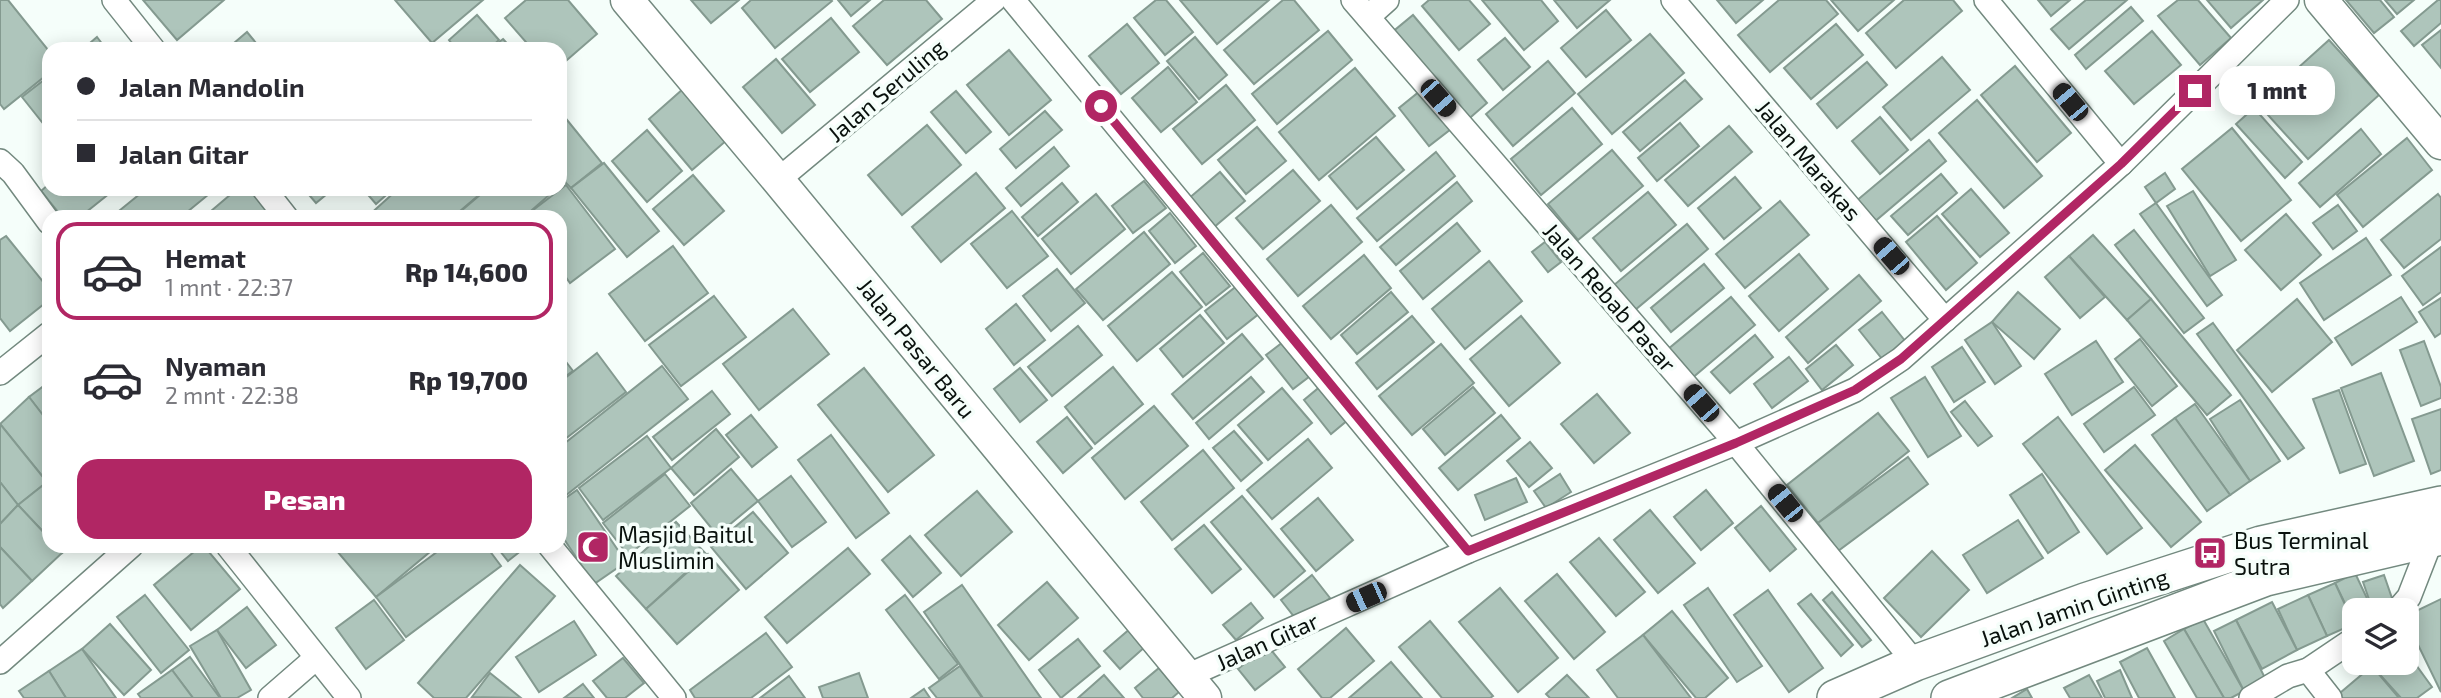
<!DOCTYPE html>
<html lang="id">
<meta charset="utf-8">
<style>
body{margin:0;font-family:"Exo 2",sans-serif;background:#f7f7f7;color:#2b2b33;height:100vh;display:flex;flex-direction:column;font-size:26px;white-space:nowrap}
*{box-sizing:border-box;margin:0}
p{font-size:23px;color:#7c7c81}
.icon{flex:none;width:38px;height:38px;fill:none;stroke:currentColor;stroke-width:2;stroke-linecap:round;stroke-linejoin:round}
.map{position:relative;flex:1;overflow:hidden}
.drawer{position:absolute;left:42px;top:210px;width:525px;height:343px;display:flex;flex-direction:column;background:#fff;border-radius:21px;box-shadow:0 4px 18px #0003}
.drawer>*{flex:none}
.hud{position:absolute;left:42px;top:42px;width:525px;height:154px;border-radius:21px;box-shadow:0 4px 18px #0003;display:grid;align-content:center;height:154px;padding:0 35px;background:#fff}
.buttons{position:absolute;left:2342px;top:598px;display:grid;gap:14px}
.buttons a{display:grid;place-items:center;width:77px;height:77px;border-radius:14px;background:#fff;box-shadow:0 4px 18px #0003;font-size:35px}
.end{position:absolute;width:32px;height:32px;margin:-16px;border:9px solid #b12664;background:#fff;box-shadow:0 0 0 4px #fff}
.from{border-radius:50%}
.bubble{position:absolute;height:49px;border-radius:21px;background:#fff;box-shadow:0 4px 18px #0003;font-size:23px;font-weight:800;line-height:49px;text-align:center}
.car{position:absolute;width:21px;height:42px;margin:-21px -10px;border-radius:9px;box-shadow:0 0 5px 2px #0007;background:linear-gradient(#222 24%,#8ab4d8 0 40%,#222 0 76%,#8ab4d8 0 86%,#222 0)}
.hud b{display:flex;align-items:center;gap:24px;height:66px;font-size:26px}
.hud b+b{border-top:2px solid #e1e1e2}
.hud i{width:18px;height:18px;background:#2b2b33}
ul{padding:12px 0 0;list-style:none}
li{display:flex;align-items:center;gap:21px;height:98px;margin:0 14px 10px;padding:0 21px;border:4px solid transparent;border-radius:21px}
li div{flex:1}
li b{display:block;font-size:26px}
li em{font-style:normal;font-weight:800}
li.selected{border-color:#b12664}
li>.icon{width:63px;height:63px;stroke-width:1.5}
.primary-button{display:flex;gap:14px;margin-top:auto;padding:14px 35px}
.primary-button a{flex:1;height:80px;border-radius:21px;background:#b12664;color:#fff;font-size:28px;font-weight:800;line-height:80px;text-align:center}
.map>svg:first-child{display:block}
.building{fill:#aec5bb;stroke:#849a90;stroke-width:2}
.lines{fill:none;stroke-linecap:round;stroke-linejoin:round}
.street-casing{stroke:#73897f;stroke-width:26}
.secondary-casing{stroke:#73897f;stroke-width:35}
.primary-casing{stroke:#73897f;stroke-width:38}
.street{stroke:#fff;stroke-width:23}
.secondary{stroke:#fff;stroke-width:32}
.primary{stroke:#fff;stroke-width:35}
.route{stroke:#b12664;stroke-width:9}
.labels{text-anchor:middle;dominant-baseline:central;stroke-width:7;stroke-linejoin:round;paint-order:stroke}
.street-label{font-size:23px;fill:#09110d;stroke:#f5fefa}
.poi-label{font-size:23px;fill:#09110d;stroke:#f5fefa;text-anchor:start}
</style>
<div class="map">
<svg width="2441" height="698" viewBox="0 0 2441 698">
<rect width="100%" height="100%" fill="#f5fefa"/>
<g class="building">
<path d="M0,0H8L49,51V73L4,109L0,104Z"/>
<path d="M143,0H224L177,40Z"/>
<path d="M395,0H483L432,43Z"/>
<path d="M526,0H568L597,34L560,66V49H532L505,18Z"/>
<path d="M691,0H739L711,23Z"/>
<path d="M751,0H831L832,1L775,48L742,8Z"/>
<path d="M838,0H870L851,16Z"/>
<path d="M884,0H926L942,19L887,65L853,26Z"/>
<path d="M1156,0H1166L1193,32L1165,55L1134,18Z"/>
<path d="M1180,0H1269L1217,44Z"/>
<path d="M1283,0H1294L1319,30L1254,84L1224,50Z"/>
<path d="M1429,0H1469L1490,24L1459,50L1422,6Z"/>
<path d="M1482,0H1541L1558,21L1524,50Z"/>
<path d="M1554,0H1610L1577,28Z"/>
<path d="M1717,0H1763L1736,23Z"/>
<path d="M1779,0H1826L1838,14L1770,72L1738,35Z"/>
<path d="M1831,0H1894L1858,31Z"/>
<path d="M1904,0H1953L1962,11L1896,68L1866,33Z"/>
<path d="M2038,0H2070L2051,16Z"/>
<path d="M2086,0H2127L2069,49L2051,29Z"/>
<path d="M2178,0H2198L2231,38L2200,65L2158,16Z"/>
<path d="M2207,0H2263L2231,28Z"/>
<path d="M2346,0H2380L2394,17L2374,33Z"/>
<path d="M2385,0H2414L2397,14Z"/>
<path d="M2438,0H2441V23L2414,46L2401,31Z"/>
<path d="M2131,7L2143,21L2086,69L2075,55Z"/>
<path d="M1606,10L1631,40L1586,77L1561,48Z"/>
<path d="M477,15L499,40L489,49H456L449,40Z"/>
<path d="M1413,15L1487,103L1464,123L1390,34Z"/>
<path d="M831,18L859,52L810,92L782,59Z"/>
<path d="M1127,24L1159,63L1121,94L1089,56Z"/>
<path d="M1836,24L1863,55L1811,99L1784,68Z"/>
<path d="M2441,30V68L2422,45Z"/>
<path d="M1328,31L1352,60L1277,124L1252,94Z"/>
<path d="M2152,31L2181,65L2134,104L2105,71Z"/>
<path d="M247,32L261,49H227Z"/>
<path d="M1650,34L1684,73L1612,134L1578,94Z"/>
<path d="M97,37L106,49H83Z"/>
<path d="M1195,37L1227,75L1199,99L1167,61Z"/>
<path d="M1505,38L1530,67L1503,90L1478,60Z"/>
<path d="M503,39L512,49H490Z"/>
<path d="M2329,40L2379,95L2308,159L2258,104Z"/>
<path d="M1009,50L1051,100L1009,135L967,85Z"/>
<path d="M1942,57L1970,90L1911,140L1883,107Z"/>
<path d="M776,59L815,105L782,133L743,87Z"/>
<path d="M1548,61L1575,93L1513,146L1486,114Z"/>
<path d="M1867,62L1887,85L1837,128L1817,104Z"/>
<path d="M2015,66L2071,133L2037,162L1981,95Z"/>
<path d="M1168,67L1197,102L1161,132L1132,98Z"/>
<path d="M1355,68L1395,116L1319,180L1279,132Z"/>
<path d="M49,76V131L22,97Z"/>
<path d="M1685,80L1702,99L1640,151L1623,132Z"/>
<path d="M1226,85L1255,120L1202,164L1173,129Z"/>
<path d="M683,89L727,140L692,170L649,119Z"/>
<path d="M956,91L991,132L966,153L931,112Z"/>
<path d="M1420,91L1451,129L1429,146L1399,108Z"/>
<path d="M1977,100L2042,176L2004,208L1939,133Z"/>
<path d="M1572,108L1602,144L1541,195L1511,159Z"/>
<path d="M2254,108L2302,162L2285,178L2236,124Z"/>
<path d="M1045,111L1062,130L1016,168L1000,149Z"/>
<path d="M563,115L602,163L571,188L560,177V118Z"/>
<path d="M1880,117L1908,150L1880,174L1852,141Z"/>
<path d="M1680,123L1699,146L1657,181L1638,158Z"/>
<path d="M927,125L961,165L902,215L868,175Z"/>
<path d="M1729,126L1752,152L1688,206L1665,180Z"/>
<path d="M1257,127L1286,161L1246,194L1218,160Z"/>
<path d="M2232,128L2291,200L2241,241L2182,169Z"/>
<path d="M2361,129L2381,154L2320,207L2299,183Z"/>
<path d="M647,130L682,171L647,202L612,161Z"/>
<path d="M1376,137L1404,170L1357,209L1329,176Z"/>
<path d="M2407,138L2432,170L2363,227L2337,195Z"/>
<path d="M1929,140L1946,161L1873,223L1855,202Z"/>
<path d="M1054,147L1069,166L1021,206L1006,188Z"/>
<path d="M1612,150L1643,186L1578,240L1548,204Z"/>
<path d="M1436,152L1455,176L1377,241L1357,218Z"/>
<path d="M604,163L659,231L627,257L571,188Z"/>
<path d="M1293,170L1320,201L1263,249L1236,218Z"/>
<path d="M1220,172L1245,201L1213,228L1188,199Z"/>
<path d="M976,173L1005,208L941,262L912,227Z"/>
<path d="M2165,173L2175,189L2156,203L2145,187Z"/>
<path d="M1941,174L1957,193L1908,235L1891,216Z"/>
<path d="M693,175L724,211L684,245L653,209Z"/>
<path d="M1735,177L1761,208L1724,239L1698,208Z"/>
<path d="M1144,181L1166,208L1133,233L1112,206Z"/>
<path d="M1457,182L1472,201L1396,265L1380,247Z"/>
<path d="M1062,183L1078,202L1038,236L1022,217Z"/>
<path d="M49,184V189H115L80,217H62L41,191Z"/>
<path d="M566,185L615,249L570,283L560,269V217H524Z"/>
<path d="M146,189H213L214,190L181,217H115L114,215Z"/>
<path d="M237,189H256L274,217H204Z"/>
<path d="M304,189H333L316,203Z"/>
<path d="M363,189H393L376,204Z"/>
<path d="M398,189H486L453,217H367Z"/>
<path d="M487,189H556L524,217H454Z"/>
<path d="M1971,189L2009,233L1980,257L1942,214Z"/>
<path d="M2193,191L2236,260L2210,276L2167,206Z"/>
<path d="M1648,192L1676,225L1621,271L1593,238Z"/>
<path d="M1096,194L1125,229L1071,274L1042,239Z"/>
<path d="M2438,194L2441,198V239L2404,268L2381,240Z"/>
<path d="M1780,201L1809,235L1745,288L1716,254Z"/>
<path d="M2156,203L2222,295L2207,306L2140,214Z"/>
<path d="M1331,205L1362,242L1298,296L1267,259Z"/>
<path d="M2338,205L2357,231L2333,249L2313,223Z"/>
<path d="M1012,211L1048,256L1007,288L971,244Z"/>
<path d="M1170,213L1196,246L1175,263L1149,231Z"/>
<path d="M2286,214L2321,255L2281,290L2245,250Z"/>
<path d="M1937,216L1977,263L1946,290L1906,242Z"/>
<path d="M1457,223L1480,251L1423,299L1400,271Z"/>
<path d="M1687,224L1708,249L1635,310L1614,285Z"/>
<path d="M2134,230L2204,318L2184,333L2115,245Z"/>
<path d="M1144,232L1170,264L1103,320L1076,289Z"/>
<path d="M2093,235L2151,299L2127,320L2069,256Z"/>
<path d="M6,236L49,289V300L10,331L0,318V240Z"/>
<path d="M2366,238L2391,275L2324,320L2300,283Z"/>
<path d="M1545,242L1561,262L1548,272L1532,252Z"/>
<path d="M673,246L708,293L645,341L609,294Z"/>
<path d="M2441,247V292L2423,305L2402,276Z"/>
<path d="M1203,253L1230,286L1206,305L1180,272Z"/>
<path d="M1799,254L1828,289L1779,331L1749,296Z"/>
<path d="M1364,255L1391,288L1331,339L1303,306Z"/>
<path d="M2069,256L2105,297L2080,318L2045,277Z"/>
<path d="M1489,261L1522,301L1465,349L1432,309Z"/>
<path d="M1704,264L1724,288L1671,332L1651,308Z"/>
<path d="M1057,269L1085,303L1051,331L1023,296Z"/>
<path d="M1172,272L1202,307L1137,361L1108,326Z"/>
<path d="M1859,275L1881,301L1808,363L1786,337Z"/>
<path d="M1238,285L1260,313L1227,339L1205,311Z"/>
<path d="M1391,292L1408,312L1357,354L1341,335Z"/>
<path d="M2018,292L2060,329L2034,359L1992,322Z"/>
<path d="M714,296L746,337L681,386L649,345Z"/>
<path d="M1731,297L1755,325L1691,379L1667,350Z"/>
<path d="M2401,297L2417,322L2352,365L2335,338Z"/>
<path d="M2441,298V333L2435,337L2419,312Z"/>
<path d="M2151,299L2231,395L2207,415L2127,320Z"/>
<path d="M2297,299L2332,342L2272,392L2237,350Z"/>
<path d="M1016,304L1045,340L1014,365L986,329Z"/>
<path d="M793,309L829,354L759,410L723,364Z"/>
<path d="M1882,312L1906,342L1883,360L1859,330Z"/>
<path d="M1200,315L1224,343L1183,377L1160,349Z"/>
<path d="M1412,316L1434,342L1377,389L1356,363Z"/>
<path d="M1521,316L1560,363L1509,406L1470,359Z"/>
<path d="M1992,322L2021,366L1995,384L1965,340Z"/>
<path d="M2213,323L2304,448L2288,459L2197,334Z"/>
<path d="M1078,326L1102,355L1052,396L1028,367Z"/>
<path d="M1242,334L1263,359L1193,419L1172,394Z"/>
<path d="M1755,335L1773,357L1730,393L1711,372Z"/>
<path d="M1287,339L1314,373L1293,389L1266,355Z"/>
<path d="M2140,339L2177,386L2152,406L2115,359Z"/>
<path d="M2096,341L2123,382L2072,415L2045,374Z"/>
<path d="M2424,341L2441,387V398L2421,406L2400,350Z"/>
<path d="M1441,344L1474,383L1412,435L1379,396Z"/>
<path d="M1836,345L1853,365L1822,390L1806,369Z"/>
<path d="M1962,347L1985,382L1954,402L1932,367Z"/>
<path d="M597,353L626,392L560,443V382Z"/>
<path d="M560,354L573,371L560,380Z"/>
<path d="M1789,357L1808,381L1772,408L1754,384Z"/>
<path d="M662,366L688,399L560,500V447Z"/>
<path d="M1113,367L1143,404L1095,444L1065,407Z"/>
<path d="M864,368L934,455L888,492L818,405Z"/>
<path d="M1020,368L1047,400L1020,422L994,389Z"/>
<path d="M2381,373L2414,461L2374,476L2341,388Z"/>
<path d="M1251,377L1264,392L1209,439L1196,423Z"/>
<path d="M1925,377L1961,436L1928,457L1891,398Z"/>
<path d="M49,382V423L29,397Z"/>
<path d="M1322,385L1349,419L1331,434L1304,400Z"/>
<path d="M1473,387L1495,413L1445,455L1423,429Z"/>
<path d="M2134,387L2155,415L2104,452L2084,424Z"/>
<path d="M1282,388L1312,423L1268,460L1238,425Z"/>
<path d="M2339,390L2366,464L2340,473L2313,399Z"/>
<path d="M712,391L730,414L672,460L653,437Z"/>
<path d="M1597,394L1630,433L1594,463L1561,424Z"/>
<path d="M29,397L49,423V480L47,482L0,424Z"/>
<path d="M2240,400L2280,461L2250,481L2210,419Z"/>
<path d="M1965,401L1992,436L1978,446L1951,412Z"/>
<path d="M2195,404L2250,481L2230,495L2175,418Z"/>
<path d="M1154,406L1188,446L1125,499L1092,458Z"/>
<path d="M2441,409V470L2431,474L2412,419Z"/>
<path d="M1878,413L1909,451L1818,523L1787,485Z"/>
<path d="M751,415L777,447L752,467L726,435Z"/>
<path d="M1501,415L1520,438L1458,490L1439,468Z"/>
<path d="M1067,417L1092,448L1063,473L1037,442Z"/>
<path d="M2058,417L2142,528L2107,554L2023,444Z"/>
<path d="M2175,418L2230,495L2207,511L2152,435Z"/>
<path d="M0,424L47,482L18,505L0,482Z"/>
<path d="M716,429L739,457L694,495L671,468Z"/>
<path d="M1234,431L1262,463L1241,481L1213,448Z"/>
<path d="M831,435L889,513L856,538L798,460Z"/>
<path d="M647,436L671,468L603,520L579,488Z"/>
<path d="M1308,439L1332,468L1272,519L1247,490Z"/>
<path d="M1530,442L1552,468L1529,487L1507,461Z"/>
<path d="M2135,445L2201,522L2171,547L2105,470Z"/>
<path d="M1203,450L1234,488L1172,540L1141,502Z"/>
<path d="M1908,457L1928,484L1838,551L1818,523Z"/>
<path d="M731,469L758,501L717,535L691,503Z"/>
<path d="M665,474L690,506L628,555L603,523Z"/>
<path d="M1560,474L1571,492L1546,508L1534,491Z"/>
<path d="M2042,474L2079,532L2048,553L2010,495Z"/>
<path d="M791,476L826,522L792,547L758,501Z"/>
<path d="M1516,478L1527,502L1485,520L1475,495Z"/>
<path d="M0,482L18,505L0,524Z"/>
<path d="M47,482L49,485V538L18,505Z"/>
<path d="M577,490L626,562L594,584L560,533V502Z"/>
<path d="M1706,490L1733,523L1701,550L1674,517Z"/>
<path d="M977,491L1012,532L961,576L925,535Z"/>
<path d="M1242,496L1305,571L1274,597L1211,522Z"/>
<path d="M1318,498L1353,540L1316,571L1281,529Z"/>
<path d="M18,505L49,538V546H56L62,553L32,581L0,547V524Z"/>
<path d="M1761,506L1796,549L1770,571L1735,528Z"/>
<path d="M1650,510L1695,563L1658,593L1614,540Z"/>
<path d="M753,512L788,553L746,589L711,547Z"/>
<path d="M2018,520L2043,558L1987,593L1963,555Z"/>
<path d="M676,522L706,554L646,609L616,576Z"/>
<path d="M1204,525L1241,569L1212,593L1175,549Z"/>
<path d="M910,536L941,573L913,597L882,560Z"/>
<path d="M1599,538L1645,592L1616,616L1570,562Z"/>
<path d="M56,546H70L62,553Z"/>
<path d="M201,546H204L240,589L191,630L154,585Z"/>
<path d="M341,546H437L376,597L336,550Z"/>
<path d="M445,546H486L501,566L406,637L376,597Z"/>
<path d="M496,546H527L508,561Z"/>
<path d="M0,547L32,581L3,608L0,604Z"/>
<path d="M848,548L870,574L787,643L765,617Z"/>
<path d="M1932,551L1969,590L1921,637L1884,598Z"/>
<path d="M708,554L739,590L677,644L646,609Z"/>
<path d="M520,565L555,596L466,698H434L418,683Z"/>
<path d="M2355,573L2373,611H2354V622L2335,583Z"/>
<path d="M1557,574L1605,632L1574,659L1525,601Z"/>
<path d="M1312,575L1330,598L1299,623L1281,600Z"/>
<path d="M2384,575L2395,607L2384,611H2373L2363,582Z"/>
<path d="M1047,582L1078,618L1029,660L998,625Z"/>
<path d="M2335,583L2354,624L2327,636L2308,595Z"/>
<path d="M962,585L1041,698H983L924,612Z"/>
<path d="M1500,588L1558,658L1518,692L1459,622Z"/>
<path d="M1708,588L1762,666L1737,682L1684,605Z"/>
<path d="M1768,590L1823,668L1789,692L1734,615Z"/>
<path d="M1832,592L1871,640L1862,647L1823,600Z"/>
<path d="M1811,594L1853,645L1841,656L1798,604Z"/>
<path d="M145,595L189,650L161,673L117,617Z"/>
<path d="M905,595L958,664L939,679L886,610Z"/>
<path d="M2308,595L2327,636L2297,650L2278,609Z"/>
<path d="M2441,599V692L2406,620V616Z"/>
<path d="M374,600L404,640L366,669L336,628Z"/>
<path d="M2272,602L2297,650L2262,669L2236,620Z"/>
<path d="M1251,603L1263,618L1236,640L1223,625Z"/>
<path d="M247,607L276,645L246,668L217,630Z"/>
<path d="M1672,611L1728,678L1705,698H1696L1643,635Z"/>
<path d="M2203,619L2244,691L2231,698H2224L2184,629Z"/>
<path d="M2236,620L2266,680L2244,691L2214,631Z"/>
<path d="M574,621L596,655L539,692L516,657Z"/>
<path d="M1430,621L1493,696L1490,698H1442L1399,647Z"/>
<path d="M110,624L151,670L124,695L82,649Z"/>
<path d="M1131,628L1146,646L1120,669L1104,651Z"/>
<path d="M1346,628L1374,661L1330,698H1322L1298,669Z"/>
<path d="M2184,629L2224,698H2197L2164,641Z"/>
<path d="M217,630L251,690L237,698H221L190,646Z"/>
<path d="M766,633L792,667L751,698H695L690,690Z"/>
<path d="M1643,635L1691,698H1618L1597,670Z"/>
<path d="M1078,639L1100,666L1061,698L1039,670Z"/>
<path d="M1267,645L1285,667L1255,690L1238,669Z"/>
<path d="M2147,648L2175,698H2139L2120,662Z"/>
<path d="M82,649L116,698H66L49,671Z"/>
<path d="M2406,651L2432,687L2417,698H2401L2372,666L2373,663H2406Z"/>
<path d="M190,657L220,698H193L172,670Z"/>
<path d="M623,658L644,683L625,698H607L593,681Z"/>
<path d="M1391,662L1422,698H1349Z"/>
<path d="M960,666L982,698H937L929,688Z"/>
<path d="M2372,666L2399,698H2334Z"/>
<path d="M1159,668L1179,692L1172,698H1143L1135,688Z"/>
<path d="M172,670L193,698H141L138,694Z"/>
<path d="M2120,670L2132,698H2105L2097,681Z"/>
<path d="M49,671L66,698H24L19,691Z"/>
<path d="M490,673L521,698L472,697Z"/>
<path d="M859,673L868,698H823L819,687Z"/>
<path d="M1104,675L1124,698H1078Z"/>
<path d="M1567,675L1589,698H1550L1546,694Z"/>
<path d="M2089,675L2102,698H2070L2064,688Z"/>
<path d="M789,676L805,698H760Z"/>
<path d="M583,684L594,698H564Z"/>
<path d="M924,689L930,698H911Z"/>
<path d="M2027,689L2032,698H2012Z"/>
</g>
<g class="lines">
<defs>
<g id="street">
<path d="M114,0L153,49"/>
<path d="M1013,0L1468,551"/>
<path d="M1353,0L1736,443L1915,663"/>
<path d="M1673,0L1945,320"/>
<path d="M1986,0L2121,164"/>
<path d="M1368,17L1387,0"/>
<path d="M0,161L13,173L49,222"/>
<path d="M778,180L994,0"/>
<path d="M264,189L286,217"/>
<path d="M0,373L49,334"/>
<path d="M228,546L349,698"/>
<path d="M550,546L674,698"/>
<path d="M2397,611L2409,597L2432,538"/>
<path d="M0,662L131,546"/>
<path d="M2308,670L2330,698"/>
<path d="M1187,676L1468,551L1736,443L1855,390L1901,359L2121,164L2287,0"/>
<path d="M270,698L316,658"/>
<path d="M2251,698L2288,676L2308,670L2354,639"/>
</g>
<g id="secondary">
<path d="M627,0L778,180L1205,698"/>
<path d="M2321,0L2441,143"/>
</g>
<g id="primary">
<path d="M1835,698L1915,663L2085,601L2261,544L2441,504"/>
<path d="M1949,698L2266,578L2441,537"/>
</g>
</defs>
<use href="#street" class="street-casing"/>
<use href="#secondary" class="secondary-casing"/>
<use href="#primary" class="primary-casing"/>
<use href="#street" class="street"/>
<use href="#secondary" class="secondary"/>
<use href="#primary" class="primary"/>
</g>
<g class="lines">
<path class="route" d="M1101,106L1468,551L1736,443L1855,390L1901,359L2121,164L2195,91"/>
</g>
<defs>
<symbol id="mosque-square" viewBox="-11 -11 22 22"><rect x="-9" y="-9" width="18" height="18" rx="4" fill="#b12664" stroke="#f5fefa"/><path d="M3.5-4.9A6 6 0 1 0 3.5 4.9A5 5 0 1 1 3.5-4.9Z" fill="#fff"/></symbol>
<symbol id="bus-square" viewBox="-11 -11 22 22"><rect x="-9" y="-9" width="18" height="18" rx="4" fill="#b12664" stroke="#f5fefa"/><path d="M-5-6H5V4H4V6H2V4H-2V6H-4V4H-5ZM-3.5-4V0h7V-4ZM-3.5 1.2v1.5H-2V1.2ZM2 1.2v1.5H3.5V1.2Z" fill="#fff"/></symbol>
</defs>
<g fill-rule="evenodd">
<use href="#mosque-square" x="574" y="528" width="38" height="38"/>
<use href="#bus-square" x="2191" y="534" width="38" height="38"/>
</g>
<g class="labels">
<g class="street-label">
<text transform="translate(886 90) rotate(-40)">Jalan Seruling</text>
<text transform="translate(1809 160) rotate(50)">Jalan Marakas</text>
<text transform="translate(1610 297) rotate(49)">Jalan Rebab Pasar</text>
<text transform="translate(917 348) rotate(51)">Jalan Pasar Baru</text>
<text transform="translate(2074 607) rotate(-19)">Jalan Jamin Ginting</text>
<text transform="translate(1267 641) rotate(-24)">Jalan Gitar</text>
</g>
<g class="poi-label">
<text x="618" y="534">Masjid Baitul<tspan x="618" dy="26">Muslimin</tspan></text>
<text x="2234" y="540">Bus Terminal<tspan x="2234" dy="26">Sutra</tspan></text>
</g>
</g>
</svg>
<div class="buttons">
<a><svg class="icon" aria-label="layers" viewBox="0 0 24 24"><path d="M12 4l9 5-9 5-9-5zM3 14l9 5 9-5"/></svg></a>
</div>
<i class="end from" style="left:1101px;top:106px"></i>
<i class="end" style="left:2195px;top:91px"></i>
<div class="bubble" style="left:2219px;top:66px;width:116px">1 mnt</div>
<i class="car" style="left:1438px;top:98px;rotate:139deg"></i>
<i class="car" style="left:2070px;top:102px;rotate:320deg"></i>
<i class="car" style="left:1891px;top:256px;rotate:319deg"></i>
<i class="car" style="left:1701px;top:403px;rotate:319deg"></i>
<i class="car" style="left:1785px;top:503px;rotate:321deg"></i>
<i class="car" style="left:1366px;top:597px;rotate:246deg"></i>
<div class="hud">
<b><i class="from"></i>Jalan Mandolin</b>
<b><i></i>Jalan Gitar</b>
</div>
<section class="drawer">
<ul>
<li class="selected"><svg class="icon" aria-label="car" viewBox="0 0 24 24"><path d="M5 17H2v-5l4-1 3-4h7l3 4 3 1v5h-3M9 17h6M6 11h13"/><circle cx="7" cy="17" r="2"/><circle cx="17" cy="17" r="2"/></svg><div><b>Hemat</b><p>1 mnt · 22:37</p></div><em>Rp 14,600</em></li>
<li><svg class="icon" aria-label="car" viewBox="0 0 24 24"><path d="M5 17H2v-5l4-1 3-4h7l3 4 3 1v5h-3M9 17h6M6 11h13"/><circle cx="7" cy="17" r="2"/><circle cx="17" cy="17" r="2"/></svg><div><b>Nyaman</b><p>2 mnt · 22:38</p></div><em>Rp 19,700</em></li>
</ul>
<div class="primary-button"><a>Pesan</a></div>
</section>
</div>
